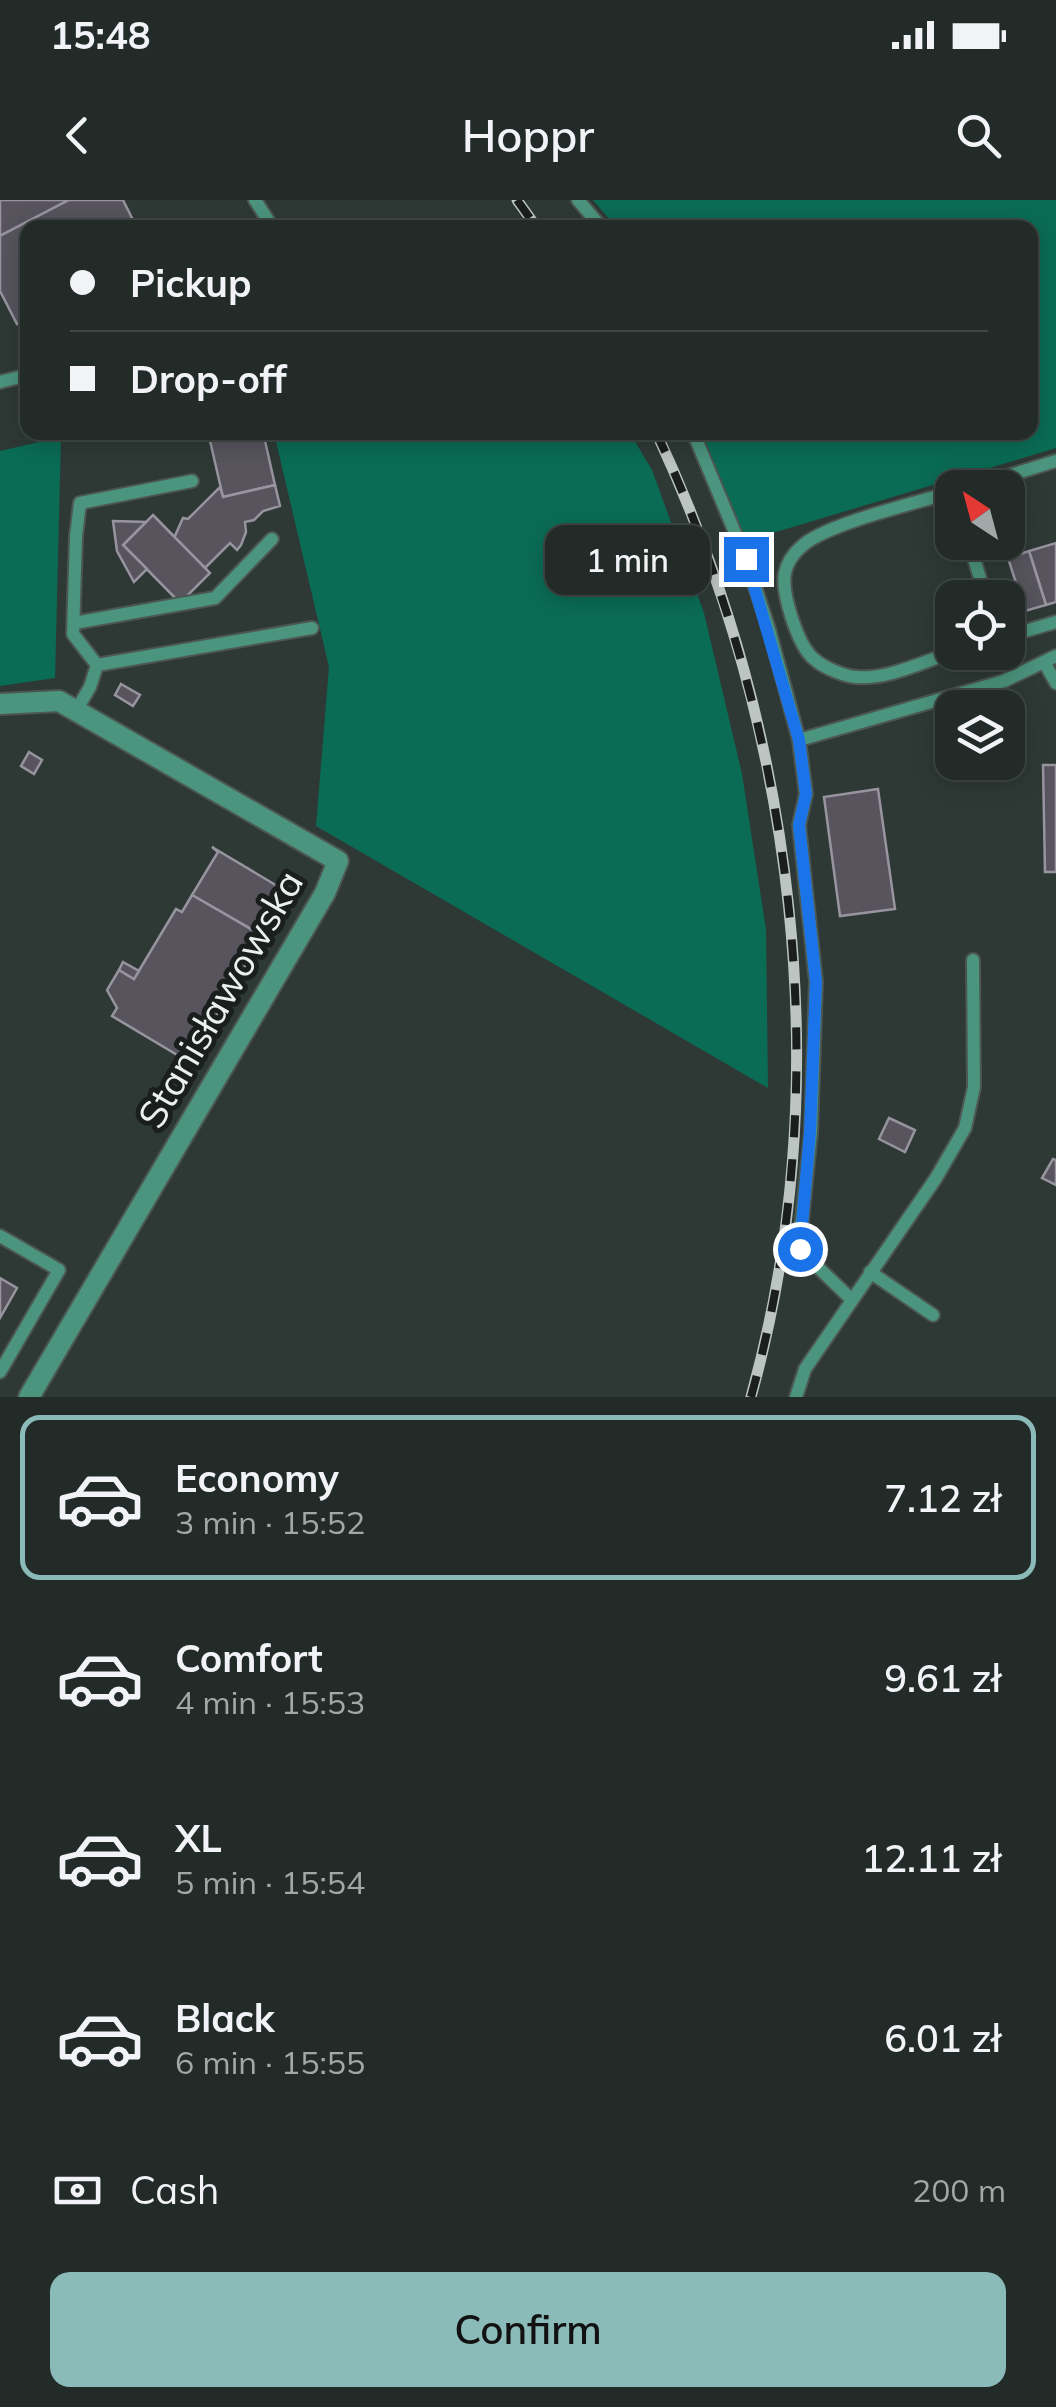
<!DOCTYPE html>
<meta charset="utf-8">
<style>
body{margin:0;font-family:Mulish,sans-serif;background:#2e3734;color:#f1f3f6;height:100vh;display:flex;flex-direction:column;font-size:38px;white-space:nowrap}
*{box-sizing:border-box;margin:0}
p{font-size:32px;color:#a2a7a8}
.icon{flex:none;width:55px;height:55px;fill:none;stroke:currentColor;stroke-width:2;stroke-linecap:round;stroke-linejoin:round}
.map{position:relative;height:1197px;overflow:hidden}
.drawer{display:flex;flex-direction:column;background:#222b28;flex:1}
.drawer>*{flex:none}
.guide{position:absolute;left:20px;top:20px;width:1018px;height:220px;border-radius:20px;box-shadow:0 5px 25px #0003,0 0 0 2px #3f4745;display:grid;align-content:center;height:220px;padding:0 50px;background:#222b28}
.needle{width:65px;rotate:324deg}
.controls{position:absolute;left:935px;top:270px;display:grid;gap:20px}
.controls a{display:grid;place-items:center;width:90px;height:90px;border-radius:20px;background:#222b28;box-shadow:0 5px 25px #0003,0 0 0 2px #3f4745;font-size:50px}
.end{position:absolute;width:45px;height:45px;margin:-22px;border:12px solid #1a73e8;background:#fff;box-shadow:0 0 0 5px #fff}
.from{border-radius:50%}
.bubble{position:absolute;height:70px;border-radius:20px;background:#222b28;box-shadow:0 5px 25px #0003,0 0 0 2px #3f4745;font-size:32px;font-weight:600;line-height:70px;text-align:center}
.guide b{display:flex;align-items:center;gap:35px;height:95px;font-size:38px}
.guide b+b{border-top:2px solid #3f4745}
.guide i{width:25px;height:25px;background:#f1f3f6}
ul{padding:18px 0 0;list-style:none}
li{display:flex;align-items:center;gap:30px;height:165px;margin:0 20px 15px;padding:0 30px;border:5px solid transparent;border-radius:20px}
li div{flex:1}
li b{display:block;font-size:38px}
li em{font-style:normal;font-weight:600}
li.current{border-color:#8bbbb9}
li>.icon{width:90px;height:90px;stroke-width:1.5}
.pay{display:flex;align-items:center;gap:25px;height:110px;padding:0 50px;font-size:38px}
.pay p{margin-inline-start:auto}
.cta{display:flex;gap:20px;margin-top:auto;padding:20px 50px}
.cta a{flex:1;height:115px;border-radius:20px;background:#8bbbb9;color:#111;font-size:40px;font-weight:600;line-height:115px;text-align:center}
.status{display:flex;justify-content:space-between;align-items:center;height:70px;padding:0 50px;background:#222b28;direction:ltr}
.status svg{height:28px;fill:currentColor}
header{display:flex;justify-content:space-between;align-items:center;height:130px;padding:0 50px;background:#222b28;font-size:45px;font-weight:600}
.map>svg:first-child{display:block}
.green{fill:#0a6c55}
.building{fill:#57545e;stroke:#97949f;stroke-width:2.5}
.lines{fill:none;stroke-linecap:round;stroke-linejoin:round}
.service-casing{stroke:#4c5653;stroke-width:16}
.minor-casing{stroke:#4c5653;stroke-width:24}
.service{stroke:#4b947d;stroke-width:12}
.minor{stroke:#4b947d;stroke-width:20}
.rail-casing{stroke:#bdc5c3;stroke-width:11}
.rail{stroke:#1a1f1d;stroke-width:8;stroke-dasharray:22;stroke-linecap:butt}
.route{stroke:#1a73e8;stroke-width:12}
.labels{text-anchor:middle;dominant-baseline:central;stroke-width:10;stroke-linejoin:round;paint-order:stroke}
.street-label{font-size:38px;fill:#e9f0ee;stroke:#1a1f1d}
</style>
<div class="status"><b>15:48</b><svg viewBox="0 0 49 12"><path d="M0 12V9h3v3zM5 12V6h3v6zM10 12V3h3v9zM15 12V0h3v12zM26 1h20v11H26zM47 4h2v5h-2z"/></svg></div>
<header><svg class="icon" aria-label="back" viewBox="0 0 24 24"><path d="M15 5l-7 7 7 7"/></svg>Hoppr<svg class="icon" aria-label="search" viewBox="0 0 24 24"><circle cx="10" cy="10" r="6"/><path d="M15 15l6 6"/></svg></header>
<div class="map">
<svg width="1056" height="1197" viewBox="0 0 1056 1197">
<rect width="100%" height="100%" fill="#2e3935"/>
<g class="green">
<path d="M593,0H1056V248L746,341L702,233L1030,232V28L616,27Z"/>
<path d="M274,233H630L652,270L704,413L742,574L766,730L768,888L316,626L329,467Z"/>
<path d="M61,237L55,478L0,486V251Z"/>
</g>
<g class="building">
<path d="M0,0H69L0,36Z"/>
<path d="M69,0H123L137,28H28V119L17,124L0,91V36Z"/>
<path d="M208,232H263L275,285L223,297Z"/>
<path d="M275,285L280,306L263,311L254,320L245,322L246,332L241,345L237,350L230,343L205,368L174,338L183,318L188,319L220,287L223,297Z"/>
<path d="M153,315L210,373L180,403L123,345Z"/>
<path d="M113,321L146,322L123,345L147,369L134,382L117,351Z"/>
<path d="M1056,343V402L1046,405L1029,351Z"/>
<path d="M1029,351L1046,405L1025,411L1008,358Z"/>
<path d="M121,484L140,495L133,506L115,495Z"/>
<path d="M29,552L42,560L34,574L21,566Z"/>
<path d="M1043,565H1056V672H1045Z"/>
<path d="M878,589L895,709L840,716L824,597Z"/>
<path d="M212,647L289,693L281,690L265,718L272,722L263,736L192,695L218,652Z"/>
<path d="M281,690L288,694L272,722L265,718Z"/>
<path d="M192,695L263,736L255,750L248,746L245,751L252,754L189,862L112,816L117,808L107,790L119,770L134,779L176,709L182,712Z"/>
<path d="M123,762L139,771L134,779L119,770Z"/>
<path d="M889,918L915,930L905,952L879,939Z"/>
<path d="M1053,959L1056,960V985L1042,978Z"/>
<path d="M0,1078L17,1088L0,1118Z"/>
</g>
<g class="lines">
<defs>
<g id="service">
<path d="M255,0L273,28"/>
<path d="M578,0L602,28"/>
<path d="M0,182L28,175"/>
<path d="M693,232L746,359L769,429L799,540L806,594L799,625L816,782L811,932L799,1049L851,1099"/>
<path d="M968,288L1056,261"/>
<path d="M952,292C917,303 824,324 801,347C793,354 787,363 785,373C781,393 798,446 814,459C824,468 844,476 856,477C887,480 925,461 953,452"/>
<path d="M969,342L986,398"/>
<path d="M74,423L215,398L272,339"/>
<path d="M1008,436L1056,422"/>
<path d="M1044,462L1056,483"/>
<path d="M97,465L312,428"/>
<path d="M76,511L90,487L97,465L73,434L76,336L80,303L192,281"/>
<path d="M799,540L1004,481L1056,456"/>
<path d="M0,1036L59,1070L0,1172"/>
<path d="M870,1072L933,1115"/>
<path d="M796,1197L805,1169L936,978L965,928L974,887L973,760"/>
</g>
<path id="minor" d="M0,504L59,501L338,661L325,693L29,1197"/>
</defs>
<use href="#service" class="service-casing"/>
<use href="#minor" class="minor-casing"/>
<use href="#service" class="service"/>
<use href="#minor" class="minor"/>
<defs>
<g id="rail">
<path d="M517,0L537,28"/>
<path d="M656,232C795,529 839,879 751,1197"/>
</g>
</defs>
<use href="#rail" class="rail-casing"/>
<use href="#rail" class="rail"/>
</g>
<g class="lines">
<path class="route" d="M746,359L799,540L806,594L799,625L816,782L810,932L800,1049"/>
</g>
<g class="labels">
<g class="street-label">
<text transform="translate(220 799) rotate(-60)">Stanisławowska</text>
</g>
</g>
</svg>
<div class="controls">
<a><svg class="needle" viewBox="-14 -14 28 28"><path d="M0-13l5 13h-10z" fill="#e53935"/><path d="M0 13l5-13h-10z" fill="#a2a7a8"/></svg></a>
<a><svg class="icon" aria-label="locate" viewBox="0 0 24 24"><circle cx="12" cy="12" r="6"/><path d="M12 2v4M12 18v4M2 12h4M18 12h4"/></svg></a>
<a><svg class="icon" aria-label="layers" viewBox="0 0 24 24"><path d="M12 4l9 5-9 5-9-5zM3 14l9 5 9-5"/></svg></a>
</div>
<i class="end from" style="left:800px;top:1049px"></i>
<i class="end" style="left:746px;top:359px"></i>
<div class="bubble" style="left:545px;top:325px;width:165px">1 min</div>
<div class="guide">
<b><i class="from"></i>Pickup</b>
<b><i></i>Drop-off</b>
</div>
</div>
<section class="drawer">
<ul>
<li class="current"><svg class="icon" aria-label="car" viewBox="0 0 24 24"><path d="M5 17H2v-5l4-1 3-4h7l3 4 3 1v5h-3M9 17h6M6 11h13"/><circle cx="7" cy="17" r="2"/><circle cx="17" cy="17" r="2"/></svg><div><b>Economy</b><p>3 min · 15:52</p></div><em>7.12 zł</em></li>
<li><svg class="icon" aria-label="car" viewBox="0 0 24 24"><path d="M5 17H2v-5l4-1 3-4h7l3 4 3 1v5h-3M9 17h6M6 11h13"/><circle cx="7" cy="17" r="2"/><circle cx="17" cy="17" r="2"/></svg><div><b>Comfort</b><p>4 min · 15:53</p></div><em>9.61 zł</em></li>
<li><svg class="icon" aria-label="car" viewBox="0 0 24 24"><path d="M5 17H2v-5l4-1 3-4h7l3 4 3 1v5h-3M9 17h6M6 11h13"/><circle cx="7" cy="17" r="2"/><circle cx="17" cy="17" r="2"/></svg><div><b>XL</b><p>5 min · 15:54</p></div><em>12.11 zł</em></li>
<li><svg class="icon" aria-label="car" viewBox="0 0 24 24"><path d="M5 17H2v-5l4-1 3-4h7l3 4 3 1v5h-3M9 17h6M6 11h13"/><circle cx="7" cy="17" r="2"/><circle cx="17" cy="17" r="2"/></svg><div><b>Black</b><p>6 min · 15:55</p></div><em>6.01 zł</em></li>
</ul>
<div class="pay"><svg class="icon" aria-label="cash" viewBox="0 0 24 24"><path d="M3 7h18v10H3z"/><circle cx="12" cy="12" r="2"/></svg>Cash<p>200 m</p></div>
<div class="cta"><a>Confirm</a></div>
</section>
